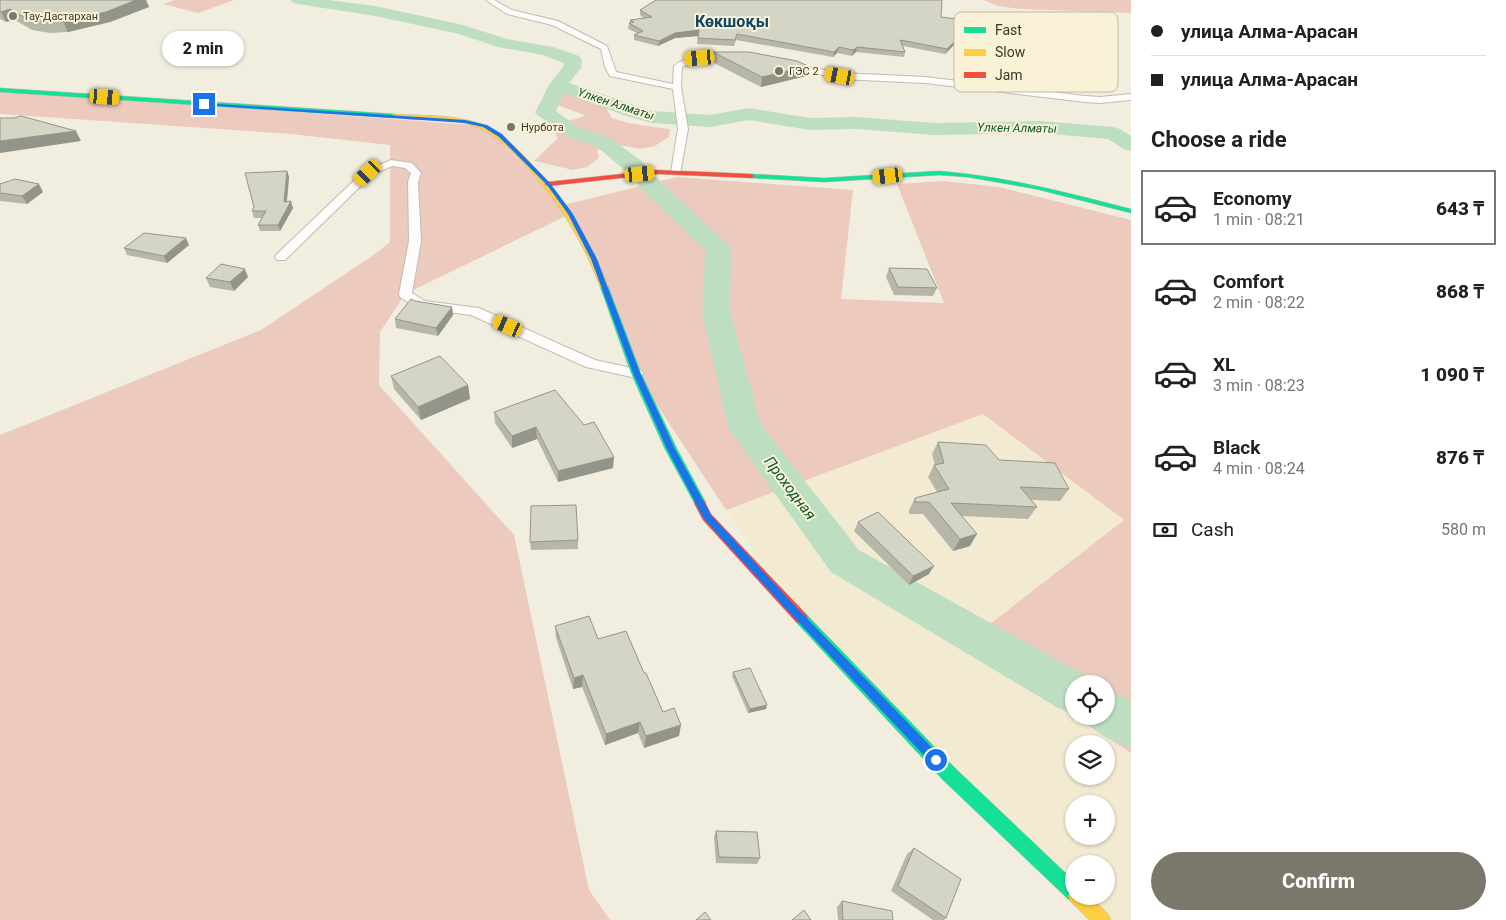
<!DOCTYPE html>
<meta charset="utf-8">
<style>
body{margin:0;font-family:Roboto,sans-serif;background:#f2f2f2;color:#202124;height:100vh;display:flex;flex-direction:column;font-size:19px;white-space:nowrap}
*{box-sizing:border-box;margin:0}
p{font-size:16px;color:#757577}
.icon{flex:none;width:28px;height:28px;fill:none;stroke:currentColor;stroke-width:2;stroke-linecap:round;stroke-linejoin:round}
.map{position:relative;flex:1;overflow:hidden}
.side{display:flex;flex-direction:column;background:#fff;width:375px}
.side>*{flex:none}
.hud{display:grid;align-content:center;height:110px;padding:0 20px;background:#fff}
.buttons{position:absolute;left:1065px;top:675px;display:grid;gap:10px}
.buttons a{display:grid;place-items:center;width:50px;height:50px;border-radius:50%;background:#fff;box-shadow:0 1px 4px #0004;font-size:25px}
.end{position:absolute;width:22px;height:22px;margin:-11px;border:6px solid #1a73e8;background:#fff;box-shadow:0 0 0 2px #fff}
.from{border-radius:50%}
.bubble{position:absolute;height:35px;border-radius:18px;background:#fff;box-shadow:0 1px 4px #0004;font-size:16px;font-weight:800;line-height:35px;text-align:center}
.car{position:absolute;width:15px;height:30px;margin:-15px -8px;border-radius:6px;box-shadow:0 0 4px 1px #0007;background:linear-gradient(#f5c518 24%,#345 0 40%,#f5c518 0 76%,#345 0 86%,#f5c518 0)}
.hud b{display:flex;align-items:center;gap:18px;height:48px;font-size:19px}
.hud b+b{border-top:1px solid #e0e0e0}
.hud i{width:12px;height:12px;background:#202124}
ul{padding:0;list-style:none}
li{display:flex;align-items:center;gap:15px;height:75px;margin:0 10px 8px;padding:0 10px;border:2px solid transparent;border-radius:0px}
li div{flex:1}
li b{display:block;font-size:19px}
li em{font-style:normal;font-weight:800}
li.on{border-color:#7a776b}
li>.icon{width:45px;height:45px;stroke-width:1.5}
h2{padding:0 20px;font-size:22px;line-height:60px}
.pay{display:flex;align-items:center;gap:12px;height:55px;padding:0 20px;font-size:19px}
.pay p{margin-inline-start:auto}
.primary-button{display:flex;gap:10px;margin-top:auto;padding:10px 20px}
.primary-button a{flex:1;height:58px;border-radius:30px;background:#7a776b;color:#fff;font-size:20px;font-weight:800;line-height:58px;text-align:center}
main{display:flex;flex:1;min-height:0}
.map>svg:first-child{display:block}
.built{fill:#f3ebd1;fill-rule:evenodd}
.green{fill:#eccbbe;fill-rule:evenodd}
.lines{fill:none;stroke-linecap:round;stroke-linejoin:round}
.river{fill:#bedec1;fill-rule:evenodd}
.street-casing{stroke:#bfbcb1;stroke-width:2}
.fast-casing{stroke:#bfbcb1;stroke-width:1}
.slow-casing{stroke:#bfbcb1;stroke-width:1}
.jam-casing{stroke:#bfbcb1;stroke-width:1}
.street{fill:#fdfcfa;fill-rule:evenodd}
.fast{fill:#16e098;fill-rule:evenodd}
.slow{fill:#ffcf43;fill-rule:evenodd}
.jam{fill:#f24e42;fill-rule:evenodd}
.wall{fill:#b6b7a9}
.shaded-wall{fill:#94958a}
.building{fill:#d4d5c5;stroke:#94958a}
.route{fill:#1a73e8}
.poi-dot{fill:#7a776b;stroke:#faf2d7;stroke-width:2}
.labels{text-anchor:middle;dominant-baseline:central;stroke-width:4;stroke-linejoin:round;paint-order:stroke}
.far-poi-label{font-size:11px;fill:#3a372c;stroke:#faf2d7;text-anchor:start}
.far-water-label{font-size:12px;font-style:italic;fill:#08552a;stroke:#faf2d7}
.water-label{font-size:15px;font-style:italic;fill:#08552a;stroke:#faf2d7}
.far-district-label{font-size:16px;font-weight:bold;fill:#0e4567;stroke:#faf2d7}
.key{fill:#faf2d7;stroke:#c0baa4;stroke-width:1}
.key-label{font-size:14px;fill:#3a372c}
</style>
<main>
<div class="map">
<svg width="1131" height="920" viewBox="0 0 1131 920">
<rect width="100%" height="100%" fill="#f2eedf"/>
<path class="built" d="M983,414L1124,520L963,645L1131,753V920H1102L1077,896H1106V864H1074V893L791,608L726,510ZM1074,744H1106V776H1074ZM1074,804H1106V836H1074Z"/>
<g class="green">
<path d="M175,0H234L198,13L163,4Z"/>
<path d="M983,0H1131V13L1020,9L998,6Z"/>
<path d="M0,90L485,126L564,205L677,177L853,190L841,299L944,303L897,184L944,181L999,187L1131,220V753L963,645L1124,520L983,414L726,510L636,373L570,214L405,294L380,332L379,385L514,535L589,890L610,920H0V435L261,330L375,254L390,242V145L291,134L0,114ZM1074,684H1106V716H1074Z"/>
<path d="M563,93H571L606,108L612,118C631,125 650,126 670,129L669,137L655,146L640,149L625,146L597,150L599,158L587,167L573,170L534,161L558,138L554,132L543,126C552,123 580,120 585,115L554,104Z"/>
</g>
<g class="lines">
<g class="river">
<path d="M291,0H329L375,6L463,25L507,39L553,47L579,56L582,60L581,68L569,83L652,111L710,115L749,108L810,118L857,117L934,123L1040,121L1113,127L1120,129L1131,136V151L1124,149L1108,139L1040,133L934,135L857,129L810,130L749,120L710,127L652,123L626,116L564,93L556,111L579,128L610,138L643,162L646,167L643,172L635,174L627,172L596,146L565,136L535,113L549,85L563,67L564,63L543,55L498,47L459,34L375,16L298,4L293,3Z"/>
<path d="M648,175L656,177L731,248L730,312L761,425L859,550L1090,678L1093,684H1074V714L1058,708L831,572L728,428L702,312L705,250L640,187L637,182L640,177Z"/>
<path d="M1106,689L1131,701V748C1114,742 1093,734 1085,716H1106Z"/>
</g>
<defs>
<g id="street">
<path d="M486,0H494L512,10L558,21L607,46L616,72L673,84L674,66C689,53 718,54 737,57V61H698L682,67L681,87L688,129L680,174H672L671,172L678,129L673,89L610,76L605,67L601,49L552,25L507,14Z"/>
<path d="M783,62L840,73L925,77L1085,96L1100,97L1131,94V100L1100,103L1085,102L925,83L840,79L783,66Z"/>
<path d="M391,160L412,163L421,173L418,182L421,241L412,293L425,301L479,308L595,360L641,370L643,373L641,376L636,378L586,367L471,315L417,308L400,297L399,294L409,241L408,182L411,173L405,168L392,166L372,175L285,260H277L275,257L277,254L364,171Z"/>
</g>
<g id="fast">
<path d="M0,88L394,114L397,116L394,118L0,92Z"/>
<path d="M939,171C1004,176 1068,193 1131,209V213L1036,189L967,177L939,175L824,182L751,178L747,176L751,174L824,178Z"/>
<path d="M604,283L608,286L641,373L677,449L706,503L704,506H696L665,449L631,373L600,286Z"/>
<path d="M801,612L806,614L955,768L1074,881V896H1081L1080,899L1074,902L1068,899L943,780L796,622L794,618L796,614Z"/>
</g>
<g id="slow">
<path d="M394,114C423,116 453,114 481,124C499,131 513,145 526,158C563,196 589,237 608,286L607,288H601L600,286C582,240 559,202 526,166C509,148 492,131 468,124C443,117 417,122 392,117L391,116Z"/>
<path d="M1074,889V896H1090L1108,914L1111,920H1089L1071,902L1068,896L1071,890Z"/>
</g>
<g id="jam">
<path d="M658,170L751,174L755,176L751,178L658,174L548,186L544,184L548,182Z"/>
<path d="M700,499L704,500L711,514L806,614L808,618L806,622L801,624L796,622L703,520L694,503L696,500Z"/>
</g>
</defs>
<use href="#street" class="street-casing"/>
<use href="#fast" class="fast-casing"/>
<use href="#slow" class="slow-casing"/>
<use href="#jam" class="jam-casing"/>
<use href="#street" class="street"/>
<use href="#fast" class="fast"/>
<use href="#slow" class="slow"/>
<use href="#jam" class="jam"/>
</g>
<g class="wall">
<path d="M0,0H146L149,7L110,22L68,32L50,33L32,30L15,20L6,22L0,19Z"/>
<path d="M640,10L941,17L956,26L994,28L1007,54L1005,60L973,57L967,32L945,54L903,46L905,52L904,57L856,52L852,56L837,53L833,57L736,40L734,46L697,44L698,36L675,38L658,46L634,40V35L637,33L628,29L629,23H630V20L644,18L640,15Z"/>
<path d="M713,52L806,76L761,87L712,62Z"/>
<path d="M287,171L289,177L287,202L293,208L280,231H260L258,225L262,218H254L252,211Z"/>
<path d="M0,184L43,192L27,204L0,201Z"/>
<path d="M189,245L167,263L127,255L124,248Z"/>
<path d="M889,268L937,288L933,296L894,295L886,277Z"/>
<path d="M248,277L234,291L210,287L206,278Z"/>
<path d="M415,301L452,307L453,315L438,336L396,328L395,319Z"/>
<path d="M391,376L468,385L470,399L421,420L394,389Z"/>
<path d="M555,390L613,468L558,482L537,439L512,448L495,423L494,412Z"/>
<path d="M938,442L999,460L1069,489L1060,501L1031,500L1037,507L1028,519L961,516L970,546L953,551L923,514H909V510L915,498L937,492L928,477L934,465H935L932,454Z"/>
<path d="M858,522L929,574L909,585L854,531Z"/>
<path d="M578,540V549L531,550L530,542Z"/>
<path d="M555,626L598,639L644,673L663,712L679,736L644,748L638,733L605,745L582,687L573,689L556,638Z"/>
<path d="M733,672L766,709L748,713L732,676Z"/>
<path d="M716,831L760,858L757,864L716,863L714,837Z"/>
<path d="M914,848L946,918L944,920H933L891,891L907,854Z"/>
<path d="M842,901L893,920H838L837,907Z"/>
</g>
<g class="shaded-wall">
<path d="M136,0H146L149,7L110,22L68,32L63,21Z"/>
<path d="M10,9L15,20L6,22L1,12Z"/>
<path d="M969,27L967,32L945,54L947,49Z"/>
<path d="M699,30L698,36L675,38L658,46L659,41L675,33Z"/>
<path d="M839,47L837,53L833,57L834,52Z"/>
<path d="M857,47L856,52L852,56L853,50Z"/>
<path d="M808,66L806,76L761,87L762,77Z"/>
<path d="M76,131L81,141L0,153V141Z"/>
<path d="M287,171L289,177L286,208L284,202Z"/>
<path d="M39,184L43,192L27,204L22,196Z"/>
<path d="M291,201L293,208L280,231L278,225Z"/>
<path d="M186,238L189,245L167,263L164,256Z"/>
<path d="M245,269L248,277L234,291L230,282Z"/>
<path d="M452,307L453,315L438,336L436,328Z"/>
<path d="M468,385L470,399L421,420L418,407Z"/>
<path d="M536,427L537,439L512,448V436Z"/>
<path d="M614,457L613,468L558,482V471Z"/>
<path d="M977,534L970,546L953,551L960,539Z"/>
<path d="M934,566L929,574L909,585L913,576Z"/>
<path d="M583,675L582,687L573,689L574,678Z"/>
<path d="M767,705L766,709L748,713L750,709Z"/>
<path d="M640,722L638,733L605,745L606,734Z"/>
<path d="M681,725L679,736L644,748L646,736Z"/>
</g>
<g class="building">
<path d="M0,0H136L106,12L63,21L46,22L27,19L10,9L1,12L0,11Z"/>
<path d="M656,0H942L941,17L956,19V26L994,28L1007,54L975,52L969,27L947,49L900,40L905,52L857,47L853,50L839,47L834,52L737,34L735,40L698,38L699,30L675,33L659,41L634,35L643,31L629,23L634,22L630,20L652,17L640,10Z"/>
<path d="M713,52H749L797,61L808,66L762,77Z"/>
<path d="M21,116L76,131L0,141V118H14Z"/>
<path d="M287,171L284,202L291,201L278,225H258L266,211H252L254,207L245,173Z"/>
<path d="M15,179L39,184L22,196L0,193V184Z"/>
<path d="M144,233L186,238L164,256L124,248Z"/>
<path d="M221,264L245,269L230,282L206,278Z"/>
<path d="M889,268L927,269L937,288L898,287Z"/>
<path d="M411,299L415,301L452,307L436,328L395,319Z"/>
<path d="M440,356L468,385L418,407L391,376Z"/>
<path d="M555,390L584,425L594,422L614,457L558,471L536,427L512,436L494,412Z"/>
<path d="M938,442L986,445L999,460L1055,463L1069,489L1020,487L1037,507L951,503L977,534L960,539L929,502H915V498L949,489L934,465L944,463Z"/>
<path d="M576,505L578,540L530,542L531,506Z"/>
<path d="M878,512L934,566L913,576L858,522Z"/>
<path d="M589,616L598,639L626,631L644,673H646L663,712L674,708L681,725L646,736L640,722L606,734L583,675L574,678L555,626Z"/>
<path d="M750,668L767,705L750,709L733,672Z"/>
<path d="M716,831L757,832L760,858L719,857Z"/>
<path d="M914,848L961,879L946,918L898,886Z"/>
<path d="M842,901L892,911L893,920H843Z"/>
<path d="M804,910L811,920H792Z"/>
<path d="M705,912L711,920H696Z"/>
</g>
<path class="route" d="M204,103L465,120L487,125L502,134L550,183L573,214L597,259L640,373L675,449L711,515L794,605L940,756L942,760L940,764L936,766L932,764L787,610L704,519L667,449L633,373L591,259L568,214L547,185L499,137L483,127L465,123L203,105Z"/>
<g class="poi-dot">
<circle cx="13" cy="16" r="5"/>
<circle cx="779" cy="71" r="5"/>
<circle cx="511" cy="127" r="5"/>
</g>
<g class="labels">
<g class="far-poi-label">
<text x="23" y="16">Тау-Дастархан</text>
<text x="789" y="71">ГЭС 2</text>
<text x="521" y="127">Нурбота</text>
</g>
<g class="far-water-label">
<text transform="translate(616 104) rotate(18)">Үлкен Алматы</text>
<text transform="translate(1017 128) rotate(1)">Үлкен Алматы</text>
</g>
<g class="water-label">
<text transform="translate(790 488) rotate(53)">Проходная</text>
</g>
<g class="far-district-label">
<text x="732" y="21">Көкшоқы</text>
</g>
</g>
<rect x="954" y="12" width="164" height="80" rx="8" class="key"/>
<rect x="964" y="27" width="22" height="6" fill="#16e098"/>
<rect x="964" y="49" width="22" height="7" fill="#ffcf43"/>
<rect x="964" y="72" width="22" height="6" fill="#f24e42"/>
<g class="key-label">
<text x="995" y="35">Fast</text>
<text x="995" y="57">Slow</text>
<text x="995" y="80">Jam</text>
</g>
</svg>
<div class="buttons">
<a><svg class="icon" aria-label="locate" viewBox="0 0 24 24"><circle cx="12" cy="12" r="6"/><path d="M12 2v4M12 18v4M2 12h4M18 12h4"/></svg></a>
<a><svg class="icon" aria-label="layers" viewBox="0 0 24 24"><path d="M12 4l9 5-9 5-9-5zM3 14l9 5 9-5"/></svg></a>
<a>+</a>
<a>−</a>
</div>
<i class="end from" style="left:936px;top:760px"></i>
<i class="end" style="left:204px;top:104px"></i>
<div class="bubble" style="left:162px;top:31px;width:82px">2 min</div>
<i class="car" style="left:700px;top:58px;rotate:265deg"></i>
<i class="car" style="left:840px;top:76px;rotate:281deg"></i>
<i class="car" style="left:105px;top:97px;rotate:94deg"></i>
<i class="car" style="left:368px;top:173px;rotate:226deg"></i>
<i class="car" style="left:640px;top:174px;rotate:85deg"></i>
<i class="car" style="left:888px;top:176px;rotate:263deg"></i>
<i class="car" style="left:508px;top:326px;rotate:294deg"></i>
</div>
<section class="side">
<div class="hud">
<b><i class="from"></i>улица Алма-Арасан</b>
<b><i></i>улица Алма-Арасан</b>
</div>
<h2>Choose a ride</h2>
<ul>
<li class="on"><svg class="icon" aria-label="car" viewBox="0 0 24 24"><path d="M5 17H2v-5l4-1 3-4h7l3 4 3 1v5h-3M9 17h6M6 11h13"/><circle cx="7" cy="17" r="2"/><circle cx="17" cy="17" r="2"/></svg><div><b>Economy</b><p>1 min · 08:21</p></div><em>643 ₸</em></li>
<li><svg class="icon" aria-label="car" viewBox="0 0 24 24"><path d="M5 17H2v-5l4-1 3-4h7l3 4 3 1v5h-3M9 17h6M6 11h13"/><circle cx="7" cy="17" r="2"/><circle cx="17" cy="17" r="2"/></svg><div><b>Comfort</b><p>2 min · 08:22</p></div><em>868 ₸</em></li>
<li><svg class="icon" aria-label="car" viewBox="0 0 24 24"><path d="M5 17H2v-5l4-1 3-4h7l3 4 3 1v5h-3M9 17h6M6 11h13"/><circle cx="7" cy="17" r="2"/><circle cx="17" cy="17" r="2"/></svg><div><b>XL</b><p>3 min · 08:23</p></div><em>1 090 ₸</em></li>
<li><svg class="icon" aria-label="car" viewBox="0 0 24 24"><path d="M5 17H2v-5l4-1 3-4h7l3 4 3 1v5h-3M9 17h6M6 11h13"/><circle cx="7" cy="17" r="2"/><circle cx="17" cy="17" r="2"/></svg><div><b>Black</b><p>4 min · 08:24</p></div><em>876 ₸</em></li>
</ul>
<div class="pay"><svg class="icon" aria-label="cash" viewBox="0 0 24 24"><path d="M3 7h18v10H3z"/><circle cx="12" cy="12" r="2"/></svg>Cash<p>580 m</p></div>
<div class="primary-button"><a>Confirm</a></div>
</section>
</main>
